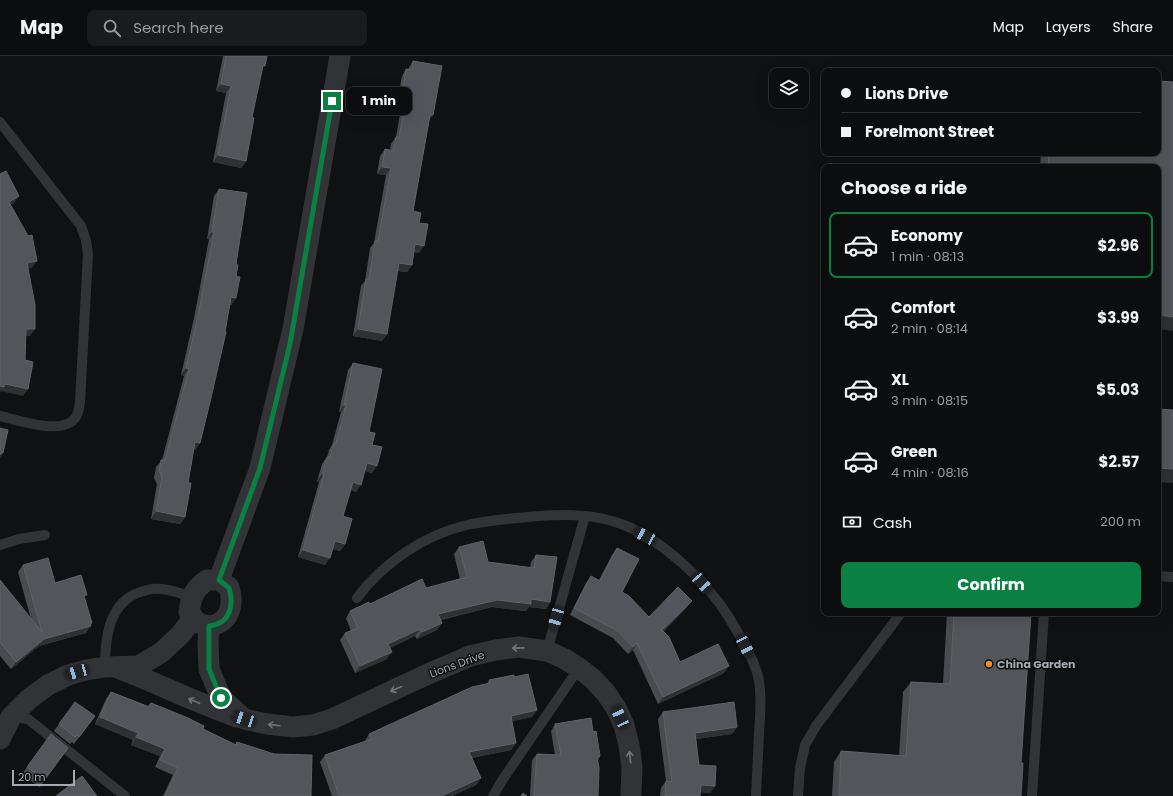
<!DOCTYPE html>
<meta charset="utf-8">
<style>
body{margin:0;font-family:Poppins,sans-serif;background:#1a1b1c;color:#f1f3f6;height:100vh;display:flex;flex-direction:column;font-size:15px;white-space:nowrap}
*{box-sizing:border-box;margin:0}
p{font-size:13px;color:#9a9c9e}
.icon{flex:none;width:22px;height:22px;fill:none;stroke:currentColor;stroke-width:2;stroke-linecap:round;stroke-linejoin:round}
.map{position:relative;flex:1;overflow:hidden}
.drawer{position:absolute;left:821px;top:108px;width:340px;height:452px;display:flex;flex-direction:column;background:#0c0d0e;border-radius:8px;box-shadow:0 4px 16px #0002,0 0 0 1px #2c2d2e}
.drawer>*{flex:none}
.guide{position:absolute;left:821px;top:12px;width:340px;height:88px;border-radius:8px;box-shadow:0 4px 16px #0002,0 0 0 1px #2c2d2e;display:grid;align-content:center;height:88px;padding:0 20px;background:#0c0d0e}
.tools{position:absolute;left:769px;top:12px;display:grid;gap:8px}
.tools a{display:grid;place-items:center;width:40px;height:40px;border-radius:8px;background:#0c0d0e;box-shadow:0 4px 16px #0002,0 0 0 1px #2c2d2e;font-size:20px}
.scale{position:absolute;left:12px;bottom:10px;width:63px;box-sizing:border-box;padding-left:4px;border:2px solid #a3aab2;border-top:0;font-size:11px;line-height:14px;white-space:nowrap;color:#a3aab2;-webkit-text-stroke:3px #0c0c0d;paint-order:stroke}
.end{position:absolute;width:18px;height:18px;margin:-9px;border:5px solid #0b8043;background:#fff;box-shadow:0 0 0 2px #fff}
.from{border-radius:50%}
.bubble{position:absolute;height:28px;border-radius:8px;background:#0c0d0e;box-shadow:0 4px 16px #0002,0 0 0 1px #2c2d2e;font-size:13px;font-weight:700;line-height:28px;text-align:center}
.car{position:absolute;width:12px;height:24px;margin:-12px -6px;border-radius:5px;box-shadow:0 0 3px 1px #0007;background:linear-gradient(#222 24%,#8ab4d8 0 40%,#222 0 76%,#8ab4d8 0 86%,#222 0)}
.guide b{display:flex;align-items:center;gap:14px;height:38px;font-size:15px}
.guide b+b{border-top:1px solid #2c2d2e}
.guide i{width:10px;height:10px;background:#f1f3f6}
ul{padding:0;list-style:none}
li{display:flex;align-items:center;gap:12px;height:66px;margin:0 8px 6px;padding:0 12px;border:2px solid transparent;border-radius:8px}
li div{flex:1}
li b{display:block;font-size:15px}
li em{font-style:normal;font-weight:700}
li.current{border-color:#0b8043}
li>.icon{width:36px;height:36px;stroke-width:1.5}
h2{padding:0 20px;font-size:18px;line-height:48px}
.pay{display:flex;align-items:center;gap:10px;height:44px;padding:0 20px;font-size:15px}
.pay p{margin-inline-start:auto}
.button{display:flex;gap:8px;margin-top:auto;padding:8px 20px}
.button a{flex:1;height:46px;border-radius:8px;background:#0b8043;color:#fff;font-size:16px;font-weight:700;line-height:46px;text-align:center}
header{display:flex;align-items:center;gap:24px;box-sizing:border-box;height:56px;padding:0 20px;background:#0c0d0e;border-bottom:1px solid #2c2d2e}
header strong{font-size:19px}
nav{display:flex;gap:22px;margin-inline-start:auto;font-size:14px}
.search{width:280px;height:36px;background:#1a1b1c;display:flex;align-items:center;gap:10px;box-sizing:border-box;padding:0 14px;border-radius:8px;color:#9a9c9e;font-size:15px}
.map>svg:first-child{display:block}
.lines{fill:none;stroke-linecap:round;stroke-linejoin:round}
.lane{stroke:#323336;stroke-width:10}
.street{stroke:#323336;stroke-width:21}
.wall{fill:#494b4f}
.shaded-wall{fill:#2e3032}
.building{fill:#52555a;stroke:#5f6368}
.oneway{stroke:#70747a}
.route{stroke:#0b8043;stroke-width:5}
.poi-dot{fill:#e68c35;stroke:#0c0c0d;stroke-width:1.5}
.labels{text-anchor:middle;dominant-baseline:central;stroke-width:3;stroke-linejoin:round;paint-order:stroke}
.street-label{font-size:11px;fill:#a3aab2;stroke:#0c0c0d}
.poi-label{font-size:11px;font-weight:bold;fill:#a3aab2;stroke:#0c0c0d;text-anchor:start}
</style>
<header>
<strong>Map</strong>
<div class="search"><svg class="icon" aria-label="search" viewBox="0 0 24 24"><circle cx="10" cy="10" r="6"/><path d="M15 15l6 6"/></svg>Search here</div>
<nav><a>Map</a><a>Layers</a><a>Share</a></nav>
</header>
<div class="map">
<svg width="1173" height="740" viewBox="0 0 1173 740">
<rect width="100%" height="100%" fill="#101112"/>
<g class="lines">
<g class="lane">
<path d="M0,66L81,170L86,184L88,198L80,346C79,354 78,361 71,366C55,377 18,364 0,360"/>
<path d="M0,489L19,483L45,479"/>
<path d="M1158,520L1173,521"/>
<path d="M357,542C383,507 424,479 467,469C490,464 514,462 538,460C567,458 597,458 624,469C662,484 707,526 728,560C738,577 756,605 759,625C762,642 760,661 759,678C758,698 757,719 756,740"/>
<path d="M547,595L585,460"/>
<path d="M105,611C105,584 108,551 135,538C144,534 152,532 162,533C172,534 182,538 192,541"/>
<path d="M12,661L28,663L125,740"/>
<path d="M493,740L503,723L579,612"/>
<path d="M798,740L800,712L805,689L816,670L901,557"/>
<path d="M1032,740L1044,557"/>
</g>
<g class="street">
<path d="M207,524H219L229,531C230,536 232,542 231,547C230,564 213,576 197,566C194,564 192,559 189,556C191,541 194,533 207,524Z"/>
<path d="M219,524L260,412L293,273L340,0"/>
<path d="M209,570L208,587L209,613L221,642L244,663L267,668L293,671L313,669L332,663L428,618L470,600L496,594L519,591L547,595L565,603L579,612L593,623L606,637L616,652L624,669L629,689L632,711L631,740"/>
<path d="M120,613C159,628 197,647 237,661"/>
<path d="M0,683L11,661L29,643L48,629L68,619L86,614L105,611L139,610L162,596L181,578L193,562"/>
</g>
</g>
<g class="wall">
<path d="M223,0H267L261,16L252,61L246,105L241,112L213,106L226,37L216,35Z"/>
<path d="M413,5L429,66L413,155L419,167V197L414,196L412,209L407,216L397,215L387,278L382,285L353,280L361,230L365,225L370,192L374,187L386,119L377,118L380,100L385,93L390,94L391,88L396,81L402,46L397,45L402,20L406,13H408Z"/>
<path d="M1041,97H1158V111H1040Z"/>
<path d="M219,133L236,208V242L231,249H230L200,387L195,394H193L188,427L185,461L180,468L151,463L157,428L154,422L156,411L162,404L184,320L181,319L194,262L209,183H207L214,140Z"/>
<path d="M353,307L372,389V417L365,415L356,436L351,434L343,460L345,488L340,495L333,493L325,509L298,501L319,426L317,425L322,408L327,401L329,394L332,389L341,356H339L348,314Z"/>
<path d="M459,491L488,506L530,512L531,506L536,499L550,546L546,553L529,551L526,555L492,551L441,564L442,567L437,574L417,583L415,580L390,592L387,603L355,617L340,584L345,577L351,575L346,562L350,555L370,548L426,532L460,523L454,498Z"/>
<path d="M617,492L622,536L649,561L687,551L663,576L680,606L724,617L658,648L633,594L628,598L613,582L570,559L586,527L591,520L599,524L612,499Z"/>
<path d="M23,509L85,543L90,569L86,577L39,590L11,613L0,600V524L31,563L18,516Z"/>
<path d="M947,557H1031L1021,707V740H832L834,706L841,695L899,700L903,636L911,626L943,628Z"/>
<path d="M514,621L537,654L532,661L512,665L516,687L511,694L472,702L481,722L476,729L452,740H332L320,706L325,699L365,686V685L369,678L487,628L489,624Z"/>
<path d="M111,636L148,650L151,647L235,689L237,686L311,740H163L173,719L155,711L160,700L131,689L133,684L95,668L106,643Z"/>
<path d="M663,656L737,671L732,678L696,683L699,709L715,730L710,737L700,736V740H660L661,732L666,725L658,663Z"/>
<path d="M95,660L74,688L72,686L70,688L54,675L59,668Z"/>
<path d="M555,668L593,676L600,700L598,704V740H530L532,704L537,698L555,699L551,675Z"/>
<path d="M51,678L68,692L40,731L22,718Z"/>
</g>
<g class="shaded-wall">
<path d="M221,28L231,30L226,37L216,35Z"/>
<path d="M402,38L407,39L402,46L397,45Z"/>
<path d="M430,59H433L428,66Z"/>
<path d="M218,99L246,105L241,112L213,106Z"/>
<path d="M382,111L391,112L386,119L377,118Z"/>
<path d="M19,140L14,147L4,153L9,146Z"/>
<path d="M212,176H214L209,183H207Z"/>
<path d="M415,188L424,190L419,197L410,195Z"/>
<path d="M37,205L32,212L22,214L27,207Z"/>
<path d="M399,207L412,209L407,216L394,214Z"/>
<path d="M231,241L236,242L231,249L226,248Z"/>
<path d="M1158,259L1173,261V275L1158,273Z"/>
<path d="M26,273H35L30,280H21Z"/>
<path d="M358,273L387,278L382,285L353,280Z"/>
<path d="M186,312L189,313L184,320L181,319Z"/>
<path d="M5,328L28,333L23,340L1,335L0,336V330Z"/>
<path d="M344,349H346L341,356H339Z"/>
<path d="M195,386L200,387L195,394L190,393Z"/>
<path d="M1,397H3L0,402V398Z"/>
<path d="M367,407L377,410L372,417L362,414Z"/>
<path d="M1158,412L1173,413V427L1158,426Z"/>
<path d="M322,418H324L319,426L317,425Z"/>
<path d="M353,426L361,429L356,436L348,433Z"/>
<path d="M156,455L185,461L180,468L151,463Z"/>
<path d="M335,485L345,488L340,495L330,492Z"/>
<path d="M303,494L330,502L325,509L298,501Z"/>
<path d="M531,543L550,546L546,553L529,551L526,555L492,551L434,565L438,558L497,544Z"/>
<path d="M692,545L687,551L657,581L662,574Z"/>
<path d="M92,567L86,577L39,590L11,613L16,606L44,583Z"/>
<path d="M442,567L437,574L417,583L422,576Z"/>
<path d="M420,573L415,580L383,595L388,588Z"/>
<path d="M637,587L633,594L628,598L633,591Z"/>
<path d="M392,596L387,603L355,617L360,610Z"/>
<path d="M729,610L724,617L658,648L663,641Z"/>
<path d="M537,654L532,661L506,667L511,660Z"/>
<path d="M100,661L138,677L133,684L95,668Z"/>
<path d="M737,671L732,678L690,684L695,677Z"/>
<path d="M136,681L165,693L160,700L131,689Z"/>
<path d="M516,687L511,694L464,703L469,696Z"/>
<path d="M481,722L476,729L452,740H441Z"/>
<path d="M701,729L715,730L710,737L696,736Z"/>
</g>
<g class="building">
<path d="M226,0H267L265,10H263L252,61L254,62L246,105L218,99L231,30L221,28Z"/>
<path d="M413,5L442,10L433,59H430L413,155L421,157L419,167L428,168L424,190L415,188L412,209L399,207L387,278L358,273L366,223H369L375,185H378L391,112L382,111L385,93L393,95L396,81H399L407,39L402,38L406,13L412,14Z"/>
<path d="M1158,25L1173,26V261L1158,259V111H1048L1049,97H1158Z"/>
<path d="M6,115L19,140L9,146L28,180L32,179L37,205L27,207L35,249V273H26L25,304L33,306L28,333L5,328L4,331L0,330V118Z"/>
<path d="M219,133L247,137L236,208L238,209L236,220L240,221L236,242L231,241L225,276H226L210,346L200,387L195,386L188,427H191L185,461L156,455L162,421L159,415L161,404H165L189,313L186,312L199,255L214,176H212Z"/>
<path d="M353,307L382,313L369,376L375,377L372,389L382,391L377,410L367,407L361,429L353,426L343,460L352,463L345,488L335,485L330,502L303,494L324,418H322L327,401H330L334,387H336L346,349H344Z"/>
<path d="M1158,353L1173,354V413L1158,412Z"/>
<path d="M0,372L8,374L3,397H1L0,399Z"/>
<path d="M483,485L488,506L534,512L536,499L557,501L550,546L531,543V548L497,544L438,558L442,567L422,576L420,573L388,588L392,596L360,610L345,577L358,572L350,555L369,546L370,548L422,523L426,532L467,521L459,491Z"/>
<path d="M617,492L639,503L622,536L629,540L649,561L678,531L692,545L662,574L669,581L680,606L718,588L729,610L663,641L637,587L633,591L618,575L574,552L591,520L600,525Z"/>
<path d="M48,502L55,527L81,519L87,539L84,540L92,567L90,568L91,570L44,583L16,606L0,586V524L42,576L23,509Z"/>
<path d="M954,557H1031L1021,707H1023L1021,740H839L841,695L906,700L911,626L950,628Z"/>
<path d="M528,618L537,654L511,660L516,687L469,696L481,722L441,740H339L325,699L372,683L369,678L472,631L490,627L489,624L514,619V621Z"/>
<path d="M111,636L149,651L151,647L188,662L204,670L203,673L236,689L237,686L274,698L312,699L311,740H165L178,712L160,704L165,693L136,681L138,677L100,661Z"/>
<path d="M75,646L95,660L79,681L77,679L75,681L59,668Z"/>
<path d="M734,646L737,671L695,677L699,709L716,710L715,730L701,729L700,740H665L666,725L672,726L663,656Z"/>
<path d="M591,662L593,676L596,675L600,700L597,701L599,712L598,740H534L537,698L561,699L555,668Z"/>
<path d="M51,678L68,692L45,723L27,711Z"/>
<path d="M82,720L97,740H56Z"/>
<path d="M523,737L527,740H521Z"/>
</g>
<defs><path id="oneway-shaft" d="M-6 0H5M1.5-3L5.5 0L1.5 3" fill="none" stroke-width="1.6" stroke-linecap="round" stroke-linejoin="round"/></defs>
<g class="oneway">
<use href="#oneway-shaft" transform="translate(518 592) rotate(179)"/>
<use href="#oneway-shaft" transform="translate(396 633) rotate(156)"/>
<use href="#oneway-shaft" transform="translate(194 645) rotate(-157)"/>
<use href="#oneway-shaft" transform="translate(274 669) rotate(-173)"/>
<use href="#oneway-shaft" transform="translate(630 701) rotate(-97)"/>
</g>
<g class="lines">
<path class="route" d="M221,642L209,613V570C222,569 230,561 231,547C232,542 230,536 229,532L219,524L260,412L290,288L332,45"/>
</g>
<circle class="poi-dot" cx="989" cy="608" r="4"/>
<g class="labels">
<g class="street-label">
<text transform="translate(457 608) rotate(-20)">Lions Drive</text>
</g>
<g class="poi-label">
<text x="997" y="608">China Garden</text>
</g>
</g>
</svg>
<div class="tools">
<a><svg class="icon" aria-label="layers" viewBox="0 0 24 24"><path d="M12 4l9 5-9 5-9-5zM3 14l9 5 9-5"/></svg></a>
</div>
<div class="scale">20 m</div>
<i class="end from" style="left:221px;top:642px"></i>
<i class="end" style="left:332px;top:45px"></i>
<div class="bubble" style="left:346px;top:31px;width:66px">1 min</div>
<i class="car" style="left:645px;top:480px;rotate:298deg"></i>
<i class="car" style="left:702px;top:527px;rotate:138deg"></i>
<i class="car" style="left:556px;top:562px;rotate:196deg"></i>
<i class="car" style="left:745px;top:590px;rotate:153deg"></i>
<i class="car" style="left:77px;top:616px;rotate:254deg"></i>
<i class="car" style="left:620px;top:661px;rotate:335deg"></i>
<i class="car" style="left:244px;top:663px;rotate:289deg"></i>
<div class="guide">
<b><i class="from"></i>Lions Drive</b>
<b><i></i>Forelmont Street</b>
</div>
<section class="drawer">
<h2>Choose a ride</h2>
<ul>
<li class="current"><svg class="icon" aria-label="car" viewBox="0 0 24 24"><path d="M5 17H2v-5l4-1 3-4h7l3 4 3 1v5h-3M9 17h6M6 11h13"/><circle cx="7" cy="17" r="2"/><circle cx="17" cy="17" r="2"/></svg><div><b>Economy</b><p>1 min · 08:13</p></div><em>$2.96</em></li>
<li><svg class="icon" aria-label="car" viewBox="0 0 24 24"><path d="M5 17H2v-5l4-1 3-4h7l3 4 3 1v5h-3M9 17h6M6 11h13"/><circle cx="7" cy="17" r="2"/><circle cx="17" cy="17" r="2"/></svg><div><b>Comfort</b><p>2 min · 08:14</p></div><em>$3.99</em></li>
<li><svg class="icon" aria-label="car" viewBox="0 0 24 24"><path d="M5 17H2v-5l4-1 3-4h7l3 4 3 1v5h-3M9 17h6M6 11h13"/><circle cx="7" cy="17" r="2"/><circle cx="17" cy="17" r="2"/></svg><div><b>XL</b><p>3 min · 08:15</p></div><em>$5.03</em></li>
<li><svg class="icon" aria-label="car" viewBox="0 0 24 24"><path d="M5 17H2v-5l4-1 3-4h7l3 4 3 1v5h-3M9 17h6M6 11h13"/><circle cx="7" cy="17" r="2"/><circle cx="17" cy="17" r="2"/></svg><div><b>Green</b><p>4 min · 08:16</p></div><em>$2.57</em></li>
</ul>
<div class="pay"><svg class="icon" aria-label="cash" viewBox="0 0 24 24"><path d="M3 7h18v10H3z"/><circle cx="12" cy="12" r="2"/></svg>Cash<p>200 m</p></div>
<div class="button"><a>Confirm</a></div>
</section>
</div>
